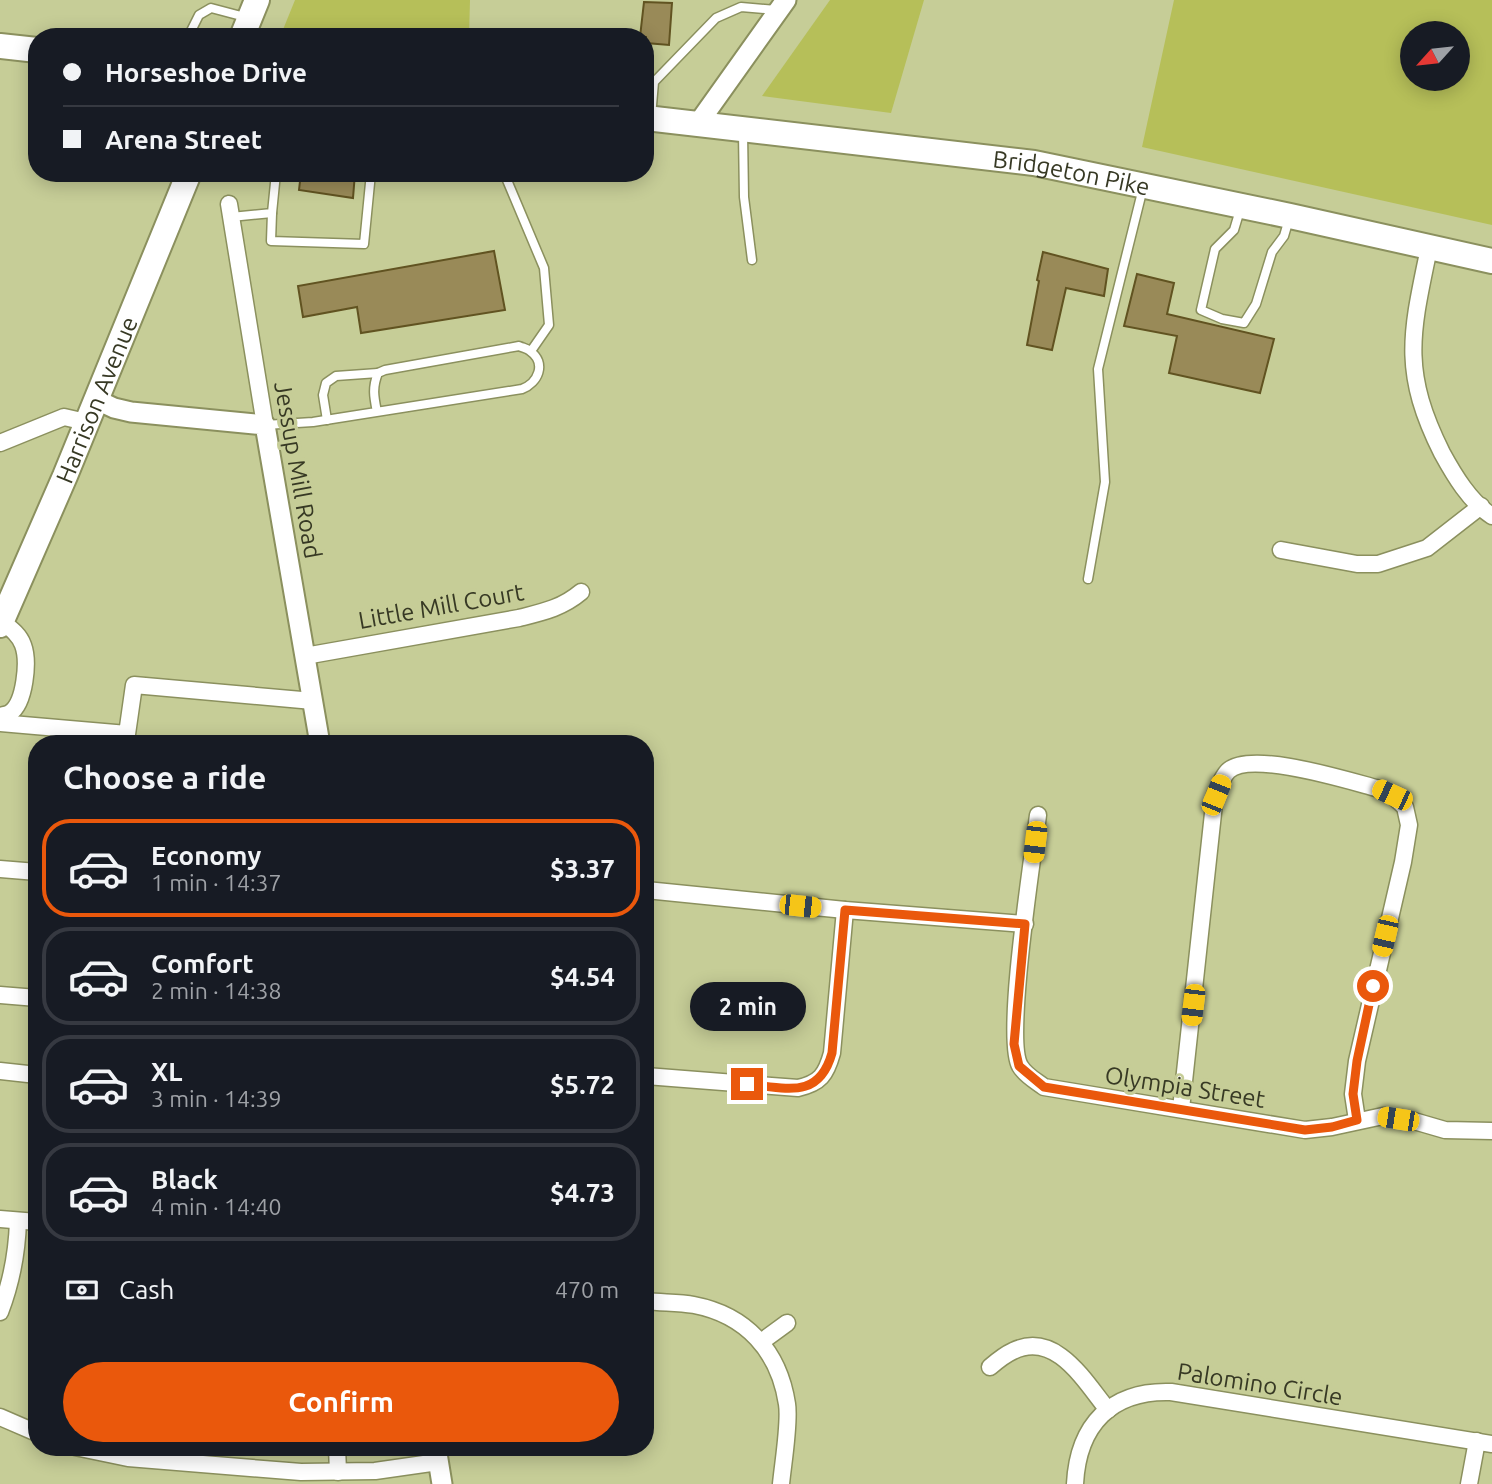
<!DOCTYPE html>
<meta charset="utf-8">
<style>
body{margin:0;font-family:Ubuntu,sans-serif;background:#20242c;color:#f1f3f6;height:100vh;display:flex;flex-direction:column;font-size:26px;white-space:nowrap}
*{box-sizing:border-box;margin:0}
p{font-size:23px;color:#9ea1a6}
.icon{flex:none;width:38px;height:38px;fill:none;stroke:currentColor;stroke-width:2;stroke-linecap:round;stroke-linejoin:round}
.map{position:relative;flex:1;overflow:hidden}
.details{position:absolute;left:28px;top:735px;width:626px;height:721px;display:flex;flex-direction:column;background:#171b24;border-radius:28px;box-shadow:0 4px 18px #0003}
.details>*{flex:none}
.top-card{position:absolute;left:28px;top:28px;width:626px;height:154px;border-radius:28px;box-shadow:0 4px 18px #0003;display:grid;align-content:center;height:154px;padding:0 35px;background:#171b24}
.needle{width:46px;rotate:243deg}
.tools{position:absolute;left:1400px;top:21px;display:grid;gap:14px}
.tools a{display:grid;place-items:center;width:70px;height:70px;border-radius:50%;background:#171b24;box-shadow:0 4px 18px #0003;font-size:35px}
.end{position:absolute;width:32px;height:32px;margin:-16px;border:9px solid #ea580c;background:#fff;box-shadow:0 0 0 4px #fff}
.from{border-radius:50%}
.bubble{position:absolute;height:49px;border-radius:24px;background:#171b24;box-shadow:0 4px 18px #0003;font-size:23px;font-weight:700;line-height:49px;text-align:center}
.car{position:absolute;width:21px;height:42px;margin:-21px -10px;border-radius:9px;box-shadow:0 0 5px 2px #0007;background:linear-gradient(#f5c518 24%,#345 0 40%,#f5c518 0 76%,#345 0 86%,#f5c518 0)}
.top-card b{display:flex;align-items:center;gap:24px;height:66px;font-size:26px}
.top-card b+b{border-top:2px solid #363941}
.top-card i{width:18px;height:18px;background:#f1f3f6}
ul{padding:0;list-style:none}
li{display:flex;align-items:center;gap:21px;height:98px;margin:0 14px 10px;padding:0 21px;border:4px solid #363941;border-radius:28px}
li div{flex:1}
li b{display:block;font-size:26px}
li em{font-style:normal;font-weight:700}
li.current{border-color:#ea580c}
li>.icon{width:63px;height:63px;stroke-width:1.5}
h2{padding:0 35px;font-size:32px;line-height:84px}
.pay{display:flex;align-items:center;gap:18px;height:77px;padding:0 35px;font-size:26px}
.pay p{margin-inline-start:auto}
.primary-button{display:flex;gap:14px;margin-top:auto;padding:14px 35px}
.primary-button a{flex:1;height:80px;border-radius:42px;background:#ea580c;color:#fff;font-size:28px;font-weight:700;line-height:80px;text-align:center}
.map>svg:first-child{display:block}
.green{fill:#b6bf59;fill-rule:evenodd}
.building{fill:#998a58;stroke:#615321;stroke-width:2}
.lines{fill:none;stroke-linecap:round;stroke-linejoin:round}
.service-casing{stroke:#8b905e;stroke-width:11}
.minor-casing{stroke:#8b905e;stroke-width:19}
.tertiary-casing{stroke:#8b905e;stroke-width:23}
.primary-casing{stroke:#8b905e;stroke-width:28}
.service{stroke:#fff;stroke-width:8}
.minor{stroke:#fff;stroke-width:16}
.tertiary{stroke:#fff;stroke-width:19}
.primary{stroke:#fff;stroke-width:24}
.route{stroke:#ea580c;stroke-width:9}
.labels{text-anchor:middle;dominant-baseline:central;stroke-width:7;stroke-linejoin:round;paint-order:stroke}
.street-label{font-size:24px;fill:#373924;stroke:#c6cd97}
</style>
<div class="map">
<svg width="1492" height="1484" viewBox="0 0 1492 1484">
<rect width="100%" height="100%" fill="#c6cd97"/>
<g class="green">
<path d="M295,0H470L469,37H280Z"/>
<path d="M830,0H924L891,113L762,96Z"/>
<path d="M1174,0H1492V225L1142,147ZM1458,33V79H1412V33Z"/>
</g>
<g class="building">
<path d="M644,2L672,3L669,45L646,43V37H640Z"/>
<path d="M301,173H355L353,198L299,190Z"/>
<path d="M494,251L505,310L361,333L357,307L303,317L298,286Z"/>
<path d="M1043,252L1108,269L1104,296L1066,288L1052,350L1027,345L1039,281L1037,280Z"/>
<path d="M1137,274L1174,283L1167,314L1274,339L1260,393L1169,373L1177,336L1124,326Z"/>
</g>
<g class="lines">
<defs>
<g id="service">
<path d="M188,37L199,15L211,8L245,17"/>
<path d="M651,117L654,82L716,18L741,7L776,10"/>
<path d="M743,133L744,197L752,260"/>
<path d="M504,173L544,268L549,325L531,351"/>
<path d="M1240,210L1234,230L1215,249L1201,310L1222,319L1244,323L1256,304L1272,252L1284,236L1289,219"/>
<path d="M272,213L271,241L364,244L371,173"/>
<path d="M231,217L272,213L276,173"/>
<path d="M327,420L323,395L326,383L336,376L378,373"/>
<path d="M265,425L313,422L522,389C538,383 547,363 530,351C527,348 523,348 519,346L385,370L378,373C372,388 374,397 377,412"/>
<path d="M1088,579L1105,482L1098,369L1143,188"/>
</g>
<g id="minor">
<path d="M229,204L265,425"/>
<path d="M1429,248C1411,334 1401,371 1442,453C1454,475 1470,502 1492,516"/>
<path d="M0,443L64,417L86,422"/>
<path d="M1281,550L1357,564H1378L1427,548L1481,506"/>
<path d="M305,656L519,618C543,612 562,608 581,592"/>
<path d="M0,716C3,715 7,715 10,713C25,703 29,661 23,645C19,634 10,628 1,621"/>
<path d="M0,723L127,734L134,685L313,701"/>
<path d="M1038,815C1033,857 1004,1039 1020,1066C1025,1075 1036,1081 1044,1087L1305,1130L1332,1127L1383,1116L1414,1121L1445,1130L1492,1131"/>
<path d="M0,869L37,872"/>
<path d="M646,890L845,910L1025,924"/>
<path d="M0,995L37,998"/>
<path d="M0,1071L37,1075"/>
<path d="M646,1076L798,1088C820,1083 826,1075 832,1053L845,910"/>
<path d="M1181,1109L1215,795C1219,787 1222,777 1228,771C1250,750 1346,780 1376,788L1392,795L1405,807L1409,825L1403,862L1357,1061L1353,1094L1357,1120"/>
<path d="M0,1219L37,1222"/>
<path d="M646,1301C662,1303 678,1302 694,1305C746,1315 779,1351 787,1404C790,1422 783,1463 781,1484"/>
<path d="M0,1312C12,1281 17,1253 18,1221"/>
<path d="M761,1342L787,1323"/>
<path d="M990,1367C997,1361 1004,1355 1013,1351C1056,1330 1085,1382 1108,1410"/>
<path d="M0,1417L37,1433"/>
<path d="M75,1447L128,1458L301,1472L375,1471L438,1462"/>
<path d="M337,1447L338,1472"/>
<path d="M1075,1484C1078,1425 1111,1390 1171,1392L1492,1444"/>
<path d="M1469,1484L1477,1441"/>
</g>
<g id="tertiary">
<path d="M697,125L786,0"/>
<path d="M95,399L114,408L131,412L265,425L320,744"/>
<path d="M436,1447L442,1484"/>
</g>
<g id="primary">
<path d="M242,37L257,0"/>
<path d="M0,46L37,50"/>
<path id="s1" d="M646,118L1034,163L1290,216L1492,261"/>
<path id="s2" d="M0,625L65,476L189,173"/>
</g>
</defs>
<use href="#service" class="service-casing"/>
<use href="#minor" class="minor-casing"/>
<use href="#tertiary" class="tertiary-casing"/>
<use href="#primary" class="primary-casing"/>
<use href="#service" class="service"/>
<use href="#minor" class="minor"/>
<use href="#tertiary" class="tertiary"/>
<use href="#primary" class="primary"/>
</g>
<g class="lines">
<path class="route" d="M747,1084C786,1088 819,1100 832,1053L845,910L1025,924L1014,1044L1019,1066L1044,1087L1305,1130L1332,1127L1357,1120L1353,1094L1357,1061L1373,986"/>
</g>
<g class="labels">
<g class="street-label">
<text stroke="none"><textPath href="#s1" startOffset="429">Bridgeton Pike</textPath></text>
<text stroke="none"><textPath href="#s2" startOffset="245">Harrison Avenue</textPath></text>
<text transform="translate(298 470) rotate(80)">Jessup Mill Road</text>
<text transform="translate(441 606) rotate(-10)">Little Mill Court</text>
<text transform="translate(1185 1087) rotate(9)">Olympia Street</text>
<text transform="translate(1260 1384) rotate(9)">Palomino Circle</text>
</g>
</g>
</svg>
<div class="tools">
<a><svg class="needle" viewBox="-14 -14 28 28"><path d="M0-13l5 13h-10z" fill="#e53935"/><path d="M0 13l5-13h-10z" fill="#9ea1a6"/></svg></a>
</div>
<i class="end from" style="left:1373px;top:986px"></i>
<i class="end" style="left:747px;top:1084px"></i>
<div class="bubble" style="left:690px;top:982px;width:116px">2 min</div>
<i class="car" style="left:1216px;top:795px;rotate:22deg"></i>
<i class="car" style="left:1392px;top:795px;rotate:295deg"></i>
<i class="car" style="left:1035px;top:842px;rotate:187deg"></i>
<i class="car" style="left:800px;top:906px;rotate:96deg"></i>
<i class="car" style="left:1385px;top:936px;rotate:193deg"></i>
<i class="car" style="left:1193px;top:1005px;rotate:187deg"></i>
<i class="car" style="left:1398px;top:1119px;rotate:279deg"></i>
<div class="top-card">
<b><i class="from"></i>Horseshoe Drive</b>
<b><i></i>Arena Street</b>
</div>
<section class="details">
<h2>Choose a ride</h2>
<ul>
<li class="current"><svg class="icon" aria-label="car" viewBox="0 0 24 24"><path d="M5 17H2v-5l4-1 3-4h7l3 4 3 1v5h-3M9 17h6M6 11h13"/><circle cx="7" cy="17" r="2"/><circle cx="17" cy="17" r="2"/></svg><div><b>Economy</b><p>1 min · 14:37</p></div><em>$3.37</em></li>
<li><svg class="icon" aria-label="car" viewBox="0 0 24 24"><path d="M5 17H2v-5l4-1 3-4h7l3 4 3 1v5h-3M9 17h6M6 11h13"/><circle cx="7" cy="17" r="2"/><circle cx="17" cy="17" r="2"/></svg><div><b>Comfort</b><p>2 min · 14:38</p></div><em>$4.54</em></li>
<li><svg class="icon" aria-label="car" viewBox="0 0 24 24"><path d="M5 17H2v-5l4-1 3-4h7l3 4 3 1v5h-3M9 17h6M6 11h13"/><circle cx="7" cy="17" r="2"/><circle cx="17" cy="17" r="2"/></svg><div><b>XL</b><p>3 min · 14:39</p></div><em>$5.72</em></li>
<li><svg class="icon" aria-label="car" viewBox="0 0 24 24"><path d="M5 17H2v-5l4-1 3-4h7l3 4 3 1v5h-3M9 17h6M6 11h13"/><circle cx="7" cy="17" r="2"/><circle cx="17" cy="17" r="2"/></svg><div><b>Black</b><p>4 min · 14:40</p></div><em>$4.73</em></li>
</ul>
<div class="pay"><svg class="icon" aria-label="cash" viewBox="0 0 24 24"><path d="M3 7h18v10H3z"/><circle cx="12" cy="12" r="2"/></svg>Cash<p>470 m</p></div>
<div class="primary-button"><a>Confirm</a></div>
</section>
</div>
